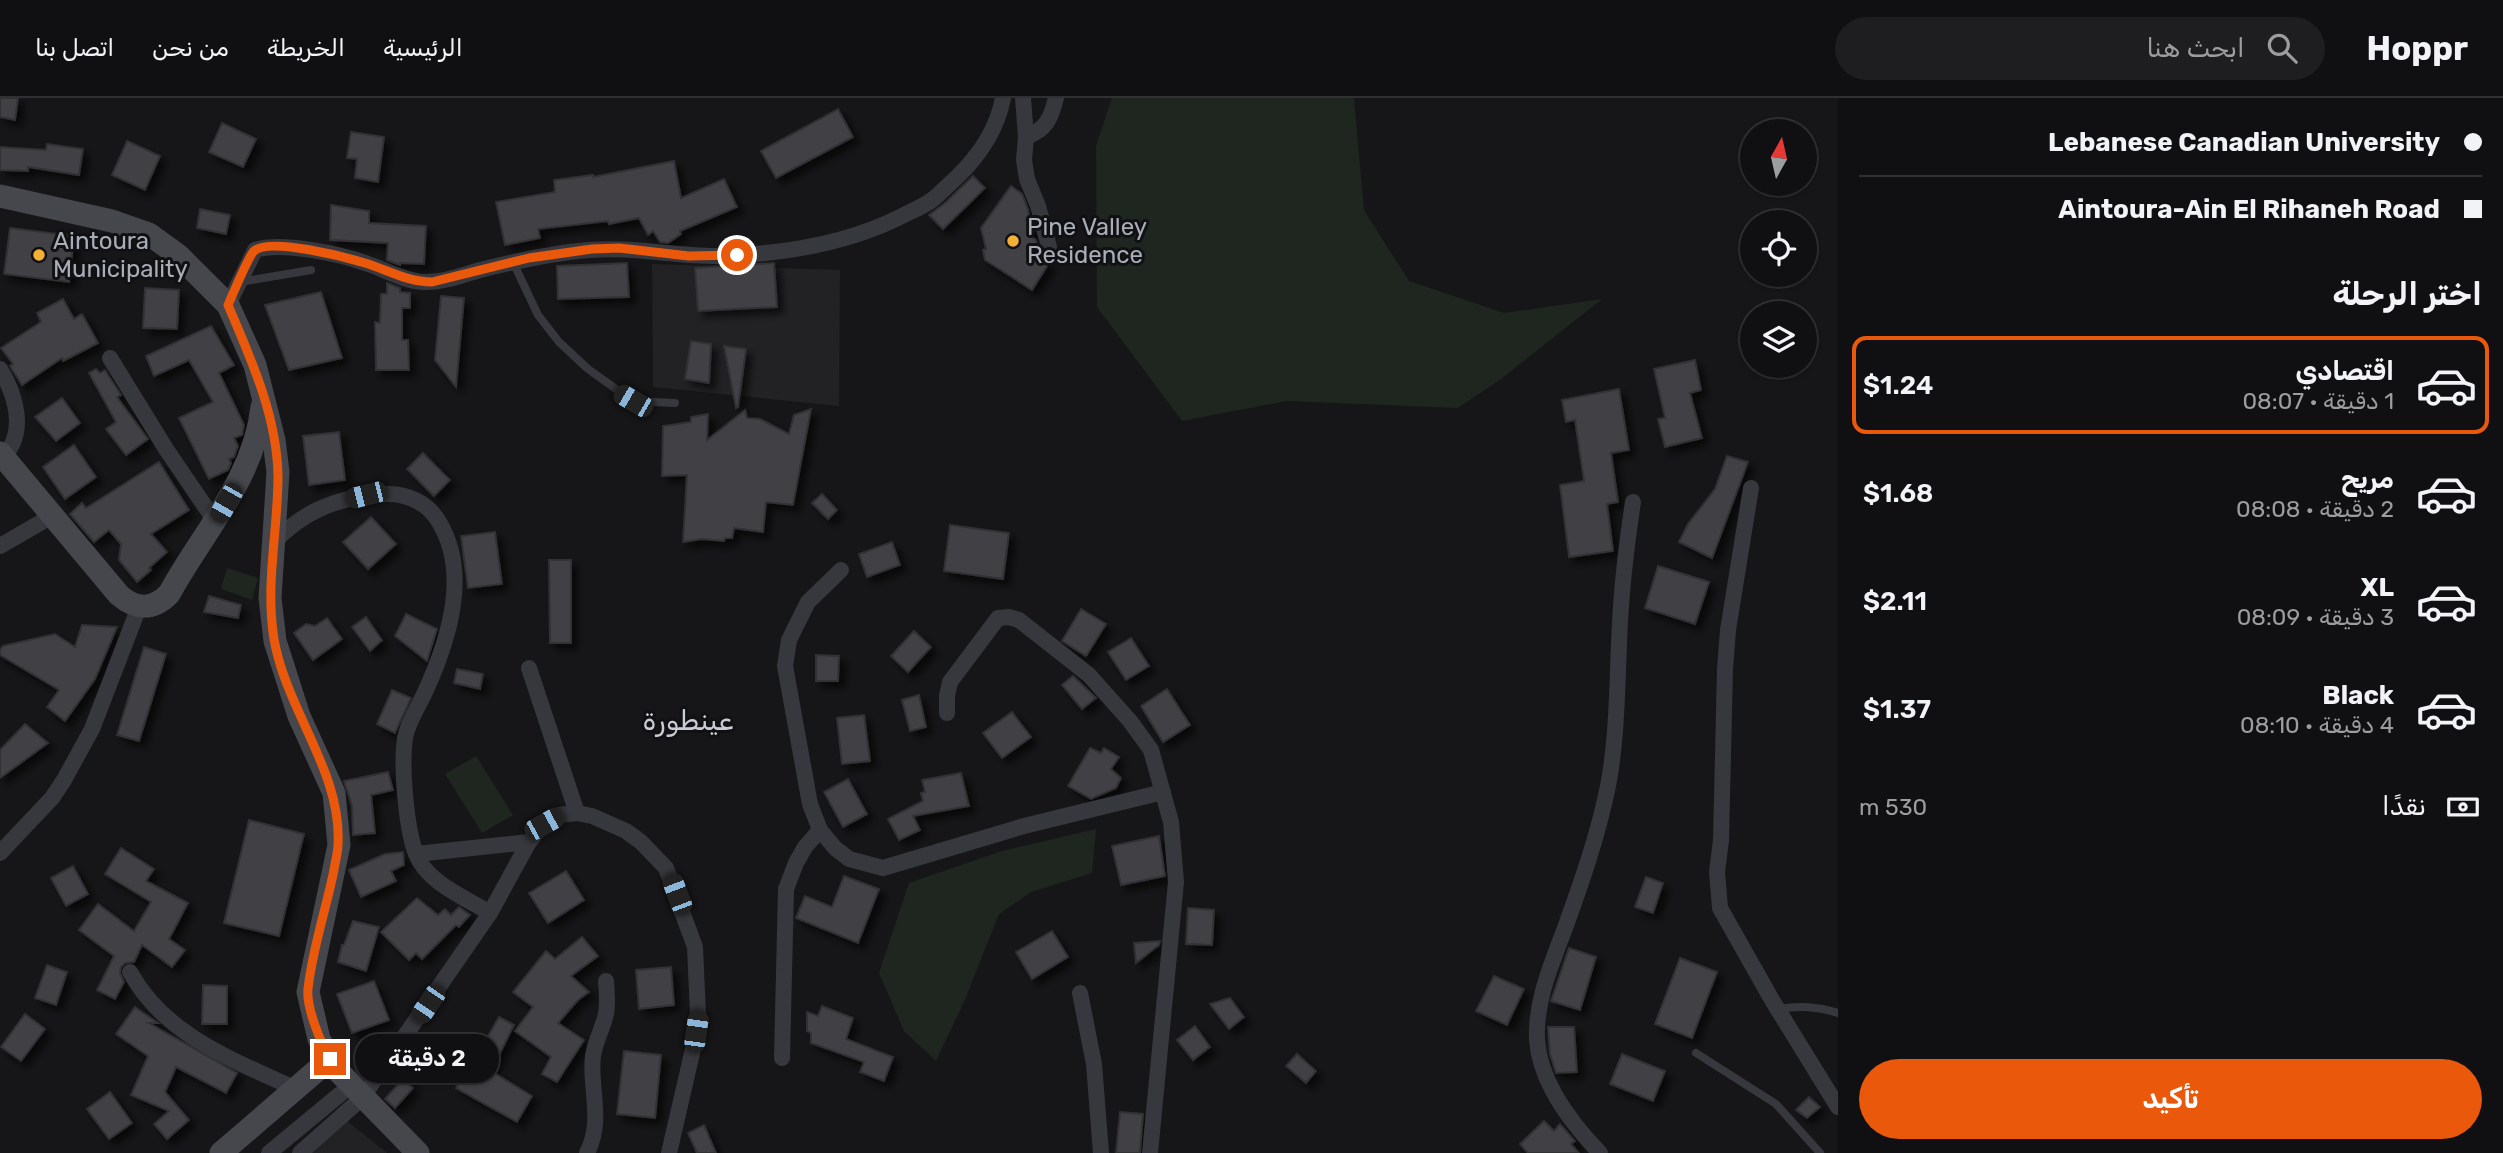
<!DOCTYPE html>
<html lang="ar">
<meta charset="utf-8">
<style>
body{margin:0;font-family:Rubik,"Noto Sans Arabic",sans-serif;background:#1e1e20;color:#f1f3f6;direction:rtl;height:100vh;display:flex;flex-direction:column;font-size:26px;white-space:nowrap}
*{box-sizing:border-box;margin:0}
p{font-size:23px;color:#9c9d9f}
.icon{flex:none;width:38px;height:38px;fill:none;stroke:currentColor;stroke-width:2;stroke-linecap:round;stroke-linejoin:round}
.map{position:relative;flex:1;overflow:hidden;direction:ltr}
.sheet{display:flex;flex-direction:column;background:#101012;width:665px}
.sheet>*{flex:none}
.banner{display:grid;align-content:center;height:154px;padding:0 21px;background:#101012}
.needle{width:46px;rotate:8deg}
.buttons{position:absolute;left:1740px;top:21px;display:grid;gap:14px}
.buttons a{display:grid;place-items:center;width:77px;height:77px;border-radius:50%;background:#101012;box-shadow:0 2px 5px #0004,0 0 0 2px #303032;font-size:35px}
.end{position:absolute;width:32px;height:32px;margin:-16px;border:9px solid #ea580c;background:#fff;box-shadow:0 0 0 4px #fff}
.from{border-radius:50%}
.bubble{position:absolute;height:49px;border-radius:24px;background:#101012;box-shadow:0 2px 5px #0004,0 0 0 2px #303032;font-size:23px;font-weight:600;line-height:49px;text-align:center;direction:rtl}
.car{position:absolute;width:21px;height:42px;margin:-21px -10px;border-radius:9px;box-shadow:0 0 5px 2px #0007;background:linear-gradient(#222 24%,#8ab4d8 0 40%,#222 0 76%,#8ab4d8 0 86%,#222 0)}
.banner b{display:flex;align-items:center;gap:24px;height:66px;font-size:26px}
.banner b+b{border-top:2px solid #303032}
.banner i{width:18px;height:18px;background:#f1f3f6}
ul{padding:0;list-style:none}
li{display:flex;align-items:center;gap:21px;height:98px;margin:0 14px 10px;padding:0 7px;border:4px solid transparent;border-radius:14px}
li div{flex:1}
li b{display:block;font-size:26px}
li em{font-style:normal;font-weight:600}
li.active{border-color:#ea580c}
li>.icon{width:63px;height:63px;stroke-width:1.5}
h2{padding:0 21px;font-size:32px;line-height:84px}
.pay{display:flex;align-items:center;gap:18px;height:77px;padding:0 21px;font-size:26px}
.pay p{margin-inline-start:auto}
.action{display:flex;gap:14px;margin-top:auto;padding:14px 21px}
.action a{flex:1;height:80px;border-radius:42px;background:#ea580c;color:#fff;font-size:28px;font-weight:600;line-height:80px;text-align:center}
header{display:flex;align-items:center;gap:42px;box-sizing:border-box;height:98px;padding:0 35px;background:#101012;border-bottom:2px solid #303032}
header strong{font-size:33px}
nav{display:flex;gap:38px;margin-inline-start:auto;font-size:24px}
.search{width:490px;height:63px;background:#1e1e20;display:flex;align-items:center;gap:18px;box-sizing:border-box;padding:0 24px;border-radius:38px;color:#9c9d9f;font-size:26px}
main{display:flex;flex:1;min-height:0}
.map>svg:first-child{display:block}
.built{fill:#222225}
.green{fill:#1e261f}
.building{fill:#404145;stroke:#303034;stroke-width:2;filter:url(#shadow)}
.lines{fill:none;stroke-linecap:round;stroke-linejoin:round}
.lane{stroke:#37383d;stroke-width:8}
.street{stroke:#37383d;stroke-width:16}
.secondary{stroke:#45474d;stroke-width:23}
.route{stroke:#ea580c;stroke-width:9}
.poi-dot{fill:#f2b134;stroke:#111113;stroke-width:2.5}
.labels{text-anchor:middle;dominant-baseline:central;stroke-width:6;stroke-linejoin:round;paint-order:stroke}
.poi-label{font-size:24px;fill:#a8adb8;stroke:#111113;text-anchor:start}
.quarter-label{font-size:28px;fill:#c9ccd4;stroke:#111113}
</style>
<header>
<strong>Hoppr</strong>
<div class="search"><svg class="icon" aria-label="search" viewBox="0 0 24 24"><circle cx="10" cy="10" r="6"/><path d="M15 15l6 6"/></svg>ابحث هنا</div>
<nav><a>الرئيسية</a><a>الخريطة</a><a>من نحن</a><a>اتصل بنا</a></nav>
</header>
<main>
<section class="sheet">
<div class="banner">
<b><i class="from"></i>Lebanese Canadian University</b>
<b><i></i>Aintoura-Ain El Rihaneh Road</b>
</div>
<h2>اختر الرحلة</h2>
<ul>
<li class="active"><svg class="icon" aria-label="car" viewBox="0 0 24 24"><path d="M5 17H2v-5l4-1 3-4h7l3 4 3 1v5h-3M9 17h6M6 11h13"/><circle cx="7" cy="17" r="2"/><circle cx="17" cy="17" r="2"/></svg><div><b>اقتصادي</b><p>1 دقيقة · 08:07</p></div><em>$1.24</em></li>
<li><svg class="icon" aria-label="car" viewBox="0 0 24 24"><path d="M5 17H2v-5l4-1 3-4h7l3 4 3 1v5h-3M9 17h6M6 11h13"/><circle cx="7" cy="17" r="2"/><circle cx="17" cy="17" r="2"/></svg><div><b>مريح</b><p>2 دقيقة · 08:08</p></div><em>$1.68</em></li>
<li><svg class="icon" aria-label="car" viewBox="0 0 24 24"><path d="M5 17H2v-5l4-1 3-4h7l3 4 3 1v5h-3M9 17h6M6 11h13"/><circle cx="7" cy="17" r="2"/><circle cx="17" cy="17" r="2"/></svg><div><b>XL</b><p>3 دقيقة · 08:09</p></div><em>$2.11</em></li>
<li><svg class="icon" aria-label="car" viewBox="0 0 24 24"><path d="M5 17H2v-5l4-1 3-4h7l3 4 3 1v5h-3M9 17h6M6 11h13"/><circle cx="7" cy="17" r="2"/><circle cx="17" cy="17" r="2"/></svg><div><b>Black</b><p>4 دقيقة · 08:10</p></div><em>$1.37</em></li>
</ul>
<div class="pay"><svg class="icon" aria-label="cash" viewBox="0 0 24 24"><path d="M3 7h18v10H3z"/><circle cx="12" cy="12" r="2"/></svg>نقدًا<p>530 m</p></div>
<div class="action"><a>تأكيد</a></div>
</section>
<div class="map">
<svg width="1838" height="1055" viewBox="0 0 1838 1055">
<defs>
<filter id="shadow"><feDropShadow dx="6" dy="6" stdDeviation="3.5" flood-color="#0009"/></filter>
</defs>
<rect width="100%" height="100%" fill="#161618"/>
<g class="built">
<path d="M652,166L840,172L839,308L653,289Z"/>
<path d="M343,1020L387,1055H308Z"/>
</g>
<g class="green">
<path d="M1112,0H1354L1364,112L1409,183L1504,215L1602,201L1501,281L1458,310L1287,303L1182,323L1097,209L1096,48Z"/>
<path d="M227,470L258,480L252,502L221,491Z"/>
<path d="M476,658L513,717L482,735L445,676Z"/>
<path d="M1096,731L1092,775L1031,794L999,816L964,904L936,963L904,933L879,875L909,785L1002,753Z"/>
</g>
<g class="building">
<path d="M0,0H18L15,22L0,19Z"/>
<path d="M838,11L853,39L776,80L761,53Z"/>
<path d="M222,25L256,41L243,69L209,54Z"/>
<path d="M351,34L384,39L378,84L355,80L357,61L347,60Z"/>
<path d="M127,43L160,58L145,92L112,77Z"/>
<path d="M47,46L83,51L79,77L28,69V73L0,72V49L46,52Z"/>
<path d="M674,63L681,100L724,81L737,109L680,133L681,136L668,145L660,144L653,133L648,137L639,120L609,126L608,123L538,131L540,140L505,147L496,104L555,94L554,82L593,77V79Z"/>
<path d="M973,78L985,90L943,131L929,117L945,105Z"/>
<path d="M1011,88L1022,96L1028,111L1029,117L1026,122L1031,123L1034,133L1031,139L1036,142L1039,153L1037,157L1049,165L1032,192L985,162L983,152L986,151L981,130Z"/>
<path d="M331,107L369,113V125L426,128L424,166L400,165V167L387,162L388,145L330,142Z"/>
<path d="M200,111L230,117L226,136L197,130Z"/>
<path d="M10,130L74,138L69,184L4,176Z"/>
<path d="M627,165L629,199L558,201L557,168Z"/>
<path d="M774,165L777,209L698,213L695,170Z"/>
<path d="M387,185L400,190V194L410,195V210H402V242H408L409,272H376L375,224L380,225L381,196H387Z"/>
<path d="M145,190L179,192L177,231L143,230Z"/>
<path d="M321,194L342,260L289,272L265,207Z"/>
<path d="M441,198L464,200L456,289L435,262Z"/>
<path d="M63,201L74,221L82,216L98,245L63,263L62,260L22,287L10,268L13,266L1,250L41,224L37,215Z"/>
<path d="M211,228L234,267L219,275L244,327L242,337L234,340L238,348L234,359L229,361L231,365L228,372L209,381L179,320L213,304L189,262L154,278L146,258Z"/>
<path d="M691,243L711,246L709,285L685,281Z"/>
<path d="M724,248L746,251L738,309L736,310Z"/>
<path d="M1695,262L1701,292L1690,295L1702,340L1665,349L1658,321L1665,320L1654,271Z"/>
<path d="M96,271L100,275L105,272L121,297L117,299L148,341L126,357L106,331L116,324L89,275Z"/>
<path d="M1619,291L1629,352L1611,355L1618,404L1607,406L1613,453L1569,459L1560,387L1584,383L1575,322L1566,324L1562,302Z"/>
<path d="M62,300L80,325L56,343L35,319Z"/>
<path d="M811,311L793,407L766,404L763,434L734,430L732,440H725L724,443L702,441L683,444L687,377L662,378L663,328L691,324V319L708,316L707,342L745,312L747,320L760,321L789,336L794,317Z"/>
<path d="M339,334L345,382L309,387L303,338Z"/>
<path d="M74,347L96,379L65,401L43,369Z"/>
<path d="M423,355L450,382L434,398L407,371Z"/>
<path d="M1727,358L1748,364L1712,460L1679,444L1688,426L1715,391Z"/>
<path d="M159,364L189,412L151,436L167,454L149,470L151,472L137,484L119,462L121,446L109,432L94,444L70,416L82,405L86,410Z"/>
<path d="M822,396L837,412L828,421L812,405Z"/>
<path d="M371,419L396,446L368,471L343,444Z"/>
<path d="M950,427L1009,435L1003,481L944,473Z"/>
<path d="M495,434L502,486L468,490L461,438Z"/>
<path d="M892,444L900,467L867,479L859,456Z"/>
<path d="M549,462H571V545H550Z"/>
<path d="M1658,468L1709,484L1695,526L1645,510Z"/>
<path d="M209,498L241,507L238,520L204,514Z"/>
<path d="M1081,511L1106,526L1086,558L1062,543Z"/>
<path d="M406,516L437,531L427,563L395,538Z"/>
<path d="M366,519L382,542L370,553L352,529Z"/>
<path d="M327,520L342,541L313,562L294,535L306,526L315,528Z"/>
<path d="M82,527L117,529L95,581L65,623L47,609L59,592L0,557V552L3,548L55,536L75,549Z"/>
<path d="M914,533L931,549L908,574L891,558Z"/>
<path d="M1131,540L1149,568L1126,582L1108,554Z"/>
<path d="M144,549L166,556L139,643L117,637Z"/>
<path d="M816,557L839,558L838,583H816Z"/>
<path d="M457,571L483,576L480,591L454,585Z"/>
<path d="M1073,578L1096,600L1082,611L1062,587Z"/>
<path d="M1167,591L1190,627L1163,644L1141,608Z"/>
<path d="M392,592L411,600L395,635L377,626Z"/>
<path d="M919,597L926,629L910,633L902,602Z"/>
<path d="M1012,614L1031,639L1002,660L983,635Z"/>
<path d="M864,617L870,663L842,666L837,620Z"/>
<path d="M25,626L48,645L0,680V652Z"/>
<path d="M1090,650L1101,655L1104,650L1119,659L1111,671L1121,680L1116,690L1091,701L1068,688Z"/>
<path d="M388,674L393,692L371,697L375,735L353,737L352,708L344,683Z"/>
<path d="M961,675L969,708L913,718L920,732L899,742L888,721L923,703L921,695L925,694L922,682Z"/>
<path d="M848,681L867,716L843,729L824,694Z"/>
<path d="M249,722L304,736L279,838L224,825Z"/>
<path d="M1159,738L1165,778L1121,787L1112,748Z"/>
<path d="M121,750L154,771L146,783L188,805L169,841L185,852L172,869L142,847L134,864L125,865L121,869L120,875L124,884L115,901L97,892L114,858L79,832L98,806L134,833L151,804L105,776Z"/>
<path d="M403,754L404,767L391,773L396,783L361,799L349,772L385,756Z"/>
<path d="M73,768L88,796L66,808L51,780Z"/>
<path d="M566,773L584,802L548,825L529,795Z"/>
<path d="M844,778L879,791L858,845L796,820L805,798L832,809Z"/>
<path d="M1646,779L1663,785L1653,815L1635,809Z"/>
<path d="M417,800L438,817L445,811L451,817L459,809L470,817L459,829L456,827L422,861L416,855L409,862L381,834Z"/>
<path d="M1188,810L1214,812L1212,847L1186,846Z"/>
<path d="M353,823L379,829L366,873L338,864L342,847H344Z"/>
<path d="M1052,833L1068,859L1032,881L1016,854Z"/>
<path d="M582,839L598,858L571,878L589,894L578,902L558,925L584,942L557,984L542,976L551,959L515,933L533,909L513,894L546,853L555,861Z"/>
<path d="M1160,843L1159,847L1136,865L1134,845Z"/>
<path d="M1569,850L1596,859L1580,912L1551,903Z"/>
<path d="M1680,860L1717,874L1692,940L1655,926Z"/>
<path d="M47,867L67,874L56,907L35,900Z"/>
<path d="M671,869L674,907L639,911L636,872Z"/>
<path d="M1494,878L1524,891L1507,927L1476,913Z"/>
<path d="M374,883L389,922L352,935L337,896Z"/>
<path d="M203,887L227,888V926H202Z"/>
<path d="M1230,900L1244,919L1229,931L1210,906Z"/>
<path d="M822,908L853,920L846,941L893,959L884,983L860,974L864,964L811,945V935L807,933V914L818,918Z"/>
<path d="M135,909L158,925H149L237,975L226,995L176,969L165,994L189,1022L167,1041L154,1026L169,1013L131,997L148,958L116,936Z"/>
<path d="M25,916L45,931L21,963L1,949Z"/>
<path d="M499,919L514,927L491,973L532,998L517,1024L456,990L471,961L474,963Z"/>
<path d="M1195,928L1210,949L1193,962L1177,942Z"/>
<path d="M1548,929H1574L1577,974L1556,975L1550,956Z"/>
<path d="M410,949L427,958L410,982L395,971Z"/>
<path d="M624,953L661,957L655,1020L617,1016Z"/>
<path d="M1297,956L1316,973L1306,985L1286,968Z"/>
<path d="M1622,956L1665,973L1653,1003L1610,986Z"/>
<path d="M402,982L413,990L395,1010L385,1001Z"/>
<path d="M110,994L132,1025L109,1041L87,1011Z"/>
<path d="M1809,999L1820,1009L1807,1020L1796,1012Z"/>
<path d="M1120,1014L1143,1016L1140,1055H1116Z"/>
<path d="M1544,1023L1554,1033L1560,1026L1575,1043L1571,1046L1579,1055H1528L1520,1046Z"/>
<path d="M704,1027L716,1055H697L688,1035Z"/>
</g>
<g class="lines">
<g class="lane">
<path d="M513,164L538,217L559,244L588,271L633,303L675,305"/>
<path d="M240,184L311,172"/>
<path d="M1777,911C1799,908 1817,908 1838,915"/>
<path d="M1696,955L1776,1006L1820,1055"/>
</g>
<g class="street">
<path d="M1023,0L1026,39L1024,62L1027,81L1038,108L1049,149"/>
<path d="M1026,39C1046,32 1051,20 1056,0"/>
<path d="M228,207L255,152C281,143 341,156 368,166C386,172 404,183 423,184C442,185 462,177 480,172C516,163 552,155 589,152C633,148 676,159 721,158C784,156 848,146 904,117C914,112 924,108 932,102C941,95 948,87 956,80C979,58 997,32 1003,0"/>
<path d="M110,260L166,351L215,423"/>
<path d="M0,271C16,297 27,335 3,359"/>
<path d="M1751,390L1728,532L1725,571L1721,742L1717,774L1720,810L1772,902L1838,1009"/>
<path d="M272,446C304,412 338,399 385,396C407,395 428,405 439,424C470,475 449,541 426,592C419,608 408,623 405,640C401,668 406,730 416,756C427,785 466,800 490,815"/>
<path d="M0,448L52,418"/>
<path d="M841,472L808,504L789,542L785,568L810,706L820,732L835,750L849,761L883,770L1024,728L1163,694"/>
<path d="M529,570L577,715"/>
<path d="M947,615V598L950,584L998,520L1009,519L1019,522L1089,577L1130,623L1151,652L1171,724L1176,784L1150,1055"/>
<path d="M0,755L52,700L64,682L92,631L139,509"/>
<path d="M416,756L529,744"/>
<path d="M130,874C165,938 234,962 296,991"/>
<path d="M1080,895L1094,966L1101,1055"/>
<path d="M782,960L786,791L796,765L805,749L820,732"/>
<path d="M269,1055L350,988"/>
<path d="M300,1055L362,1000L490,815L529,744L543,726L559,717L577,715L592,718L626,733L641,744L666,770L695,849L698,916L693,951L669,1055"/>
<path d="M587,1055C604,1022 589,989 593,958C595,943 603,930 606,916C608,905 607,894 606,883"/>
<path d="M1600,1055C1571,1025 1540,985 1537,942C1535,903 1552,865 1565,830C1582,783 1598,737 1608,688C1618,637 1617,577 1620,525C1622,484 1627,444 1633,404"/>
</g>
<g class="secondary">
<path d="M0,98L112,123L149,136L178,157L228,207L255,267L274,342L278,374L270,500L275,543L299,618L334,695L339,747L308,894L319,941L338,973L418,1055"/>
<path d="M0,355L119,497C136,512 153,512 169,496C202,435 254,381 262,309"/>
<path d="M221,1055L330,961"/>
</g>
</g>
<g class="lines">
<path class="route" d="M330,961C321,945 306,910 308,891C312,853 326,811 334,772C335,764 338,755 338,746C342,674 286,612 274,541C265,486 278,433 278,378C277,318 251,261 228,207C233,196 248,159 254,153C269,139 345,159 365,165C388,172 407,184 432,184L529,160L592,151L619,150L689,158L737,157"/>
</g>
<g class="poi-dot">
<circle cx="1013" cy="143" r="7"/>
<circle cx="39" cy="157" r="7"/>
</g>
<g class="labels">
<g class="poi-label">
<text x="1027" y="129">Pine Valley<tspan x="1027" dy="28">Residence</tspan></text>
<text x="53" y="143">Aintoura<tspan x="53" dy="28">Municipality</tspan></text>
</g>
<g class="quarter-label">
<text x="688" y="622">عينطورة</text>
</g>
</g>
</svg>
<div class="buttons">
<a><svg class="needle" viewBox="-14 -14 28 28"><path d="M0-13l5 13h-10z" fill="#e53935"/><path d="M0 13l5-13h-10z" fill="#9c9d9f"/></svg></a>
<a><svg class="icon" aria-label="locate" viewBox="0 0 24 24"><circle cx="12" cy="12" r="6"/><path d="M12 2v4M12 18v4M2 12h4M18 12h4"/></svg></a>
<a><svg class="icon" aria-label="layers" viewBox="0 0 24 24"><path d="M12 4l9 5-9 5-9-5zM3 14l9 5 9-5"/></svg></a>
</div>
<i class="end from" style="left:737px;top:157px"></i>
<i class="end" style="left:330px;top:961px"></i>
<div class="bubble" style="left:355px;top:936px;width:144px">2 دقيقة</div>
<i class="car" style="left:633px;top:303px;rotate:300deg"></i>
<i class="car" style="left:366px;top:397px;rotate:256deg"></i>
<i class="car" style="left:226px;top:405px;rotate:210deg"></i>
<i class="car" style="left:544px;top:726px;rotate:61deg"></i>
<i class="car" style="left:677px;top:796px;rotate:339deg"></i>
<i class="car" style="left:428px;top:906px;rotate:214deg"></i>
<i class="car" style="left:696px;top:933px;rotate:8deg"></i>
</div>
</main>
